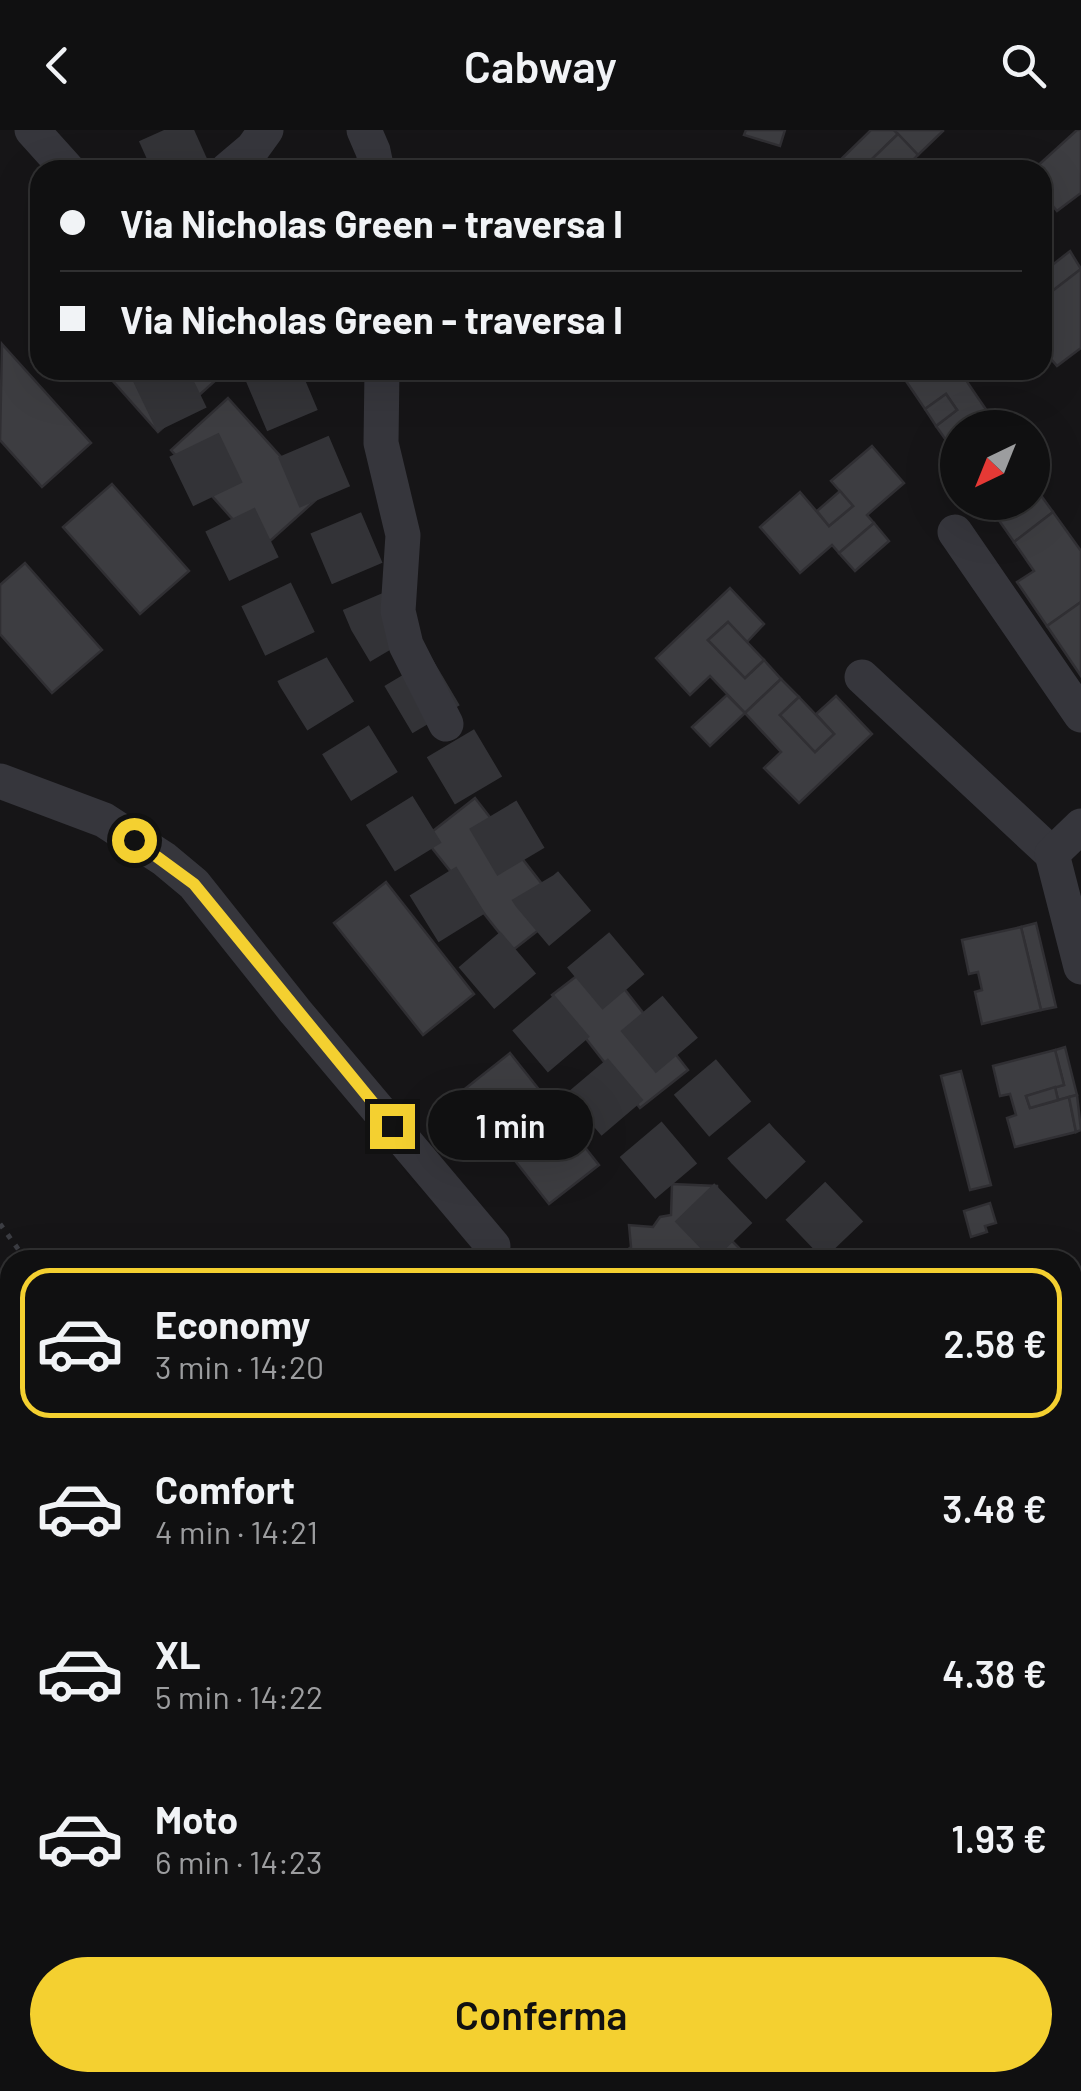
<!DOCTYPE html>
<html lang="it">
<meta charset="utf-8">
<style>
body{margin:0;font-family:Barlow,sans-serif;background:#1e1e1f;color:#f1f3f6;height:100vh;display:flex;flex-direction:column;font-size:38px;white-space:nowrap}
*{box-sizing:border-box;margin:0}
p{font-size:32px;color:#9c9d9f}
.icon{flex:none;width:55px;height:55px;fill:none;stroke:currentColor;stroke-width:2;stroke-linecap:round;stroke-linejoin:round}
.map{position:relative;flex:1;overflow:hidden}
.panel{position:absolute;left:0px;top:1120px;width:1082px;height:842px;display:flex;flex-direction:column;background:#101011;border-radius:30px 30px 0 0;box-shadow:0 10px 40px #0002,0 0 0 2px #303031}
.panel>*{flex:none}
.top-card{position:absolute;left:30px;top:30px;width:1022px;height:220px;border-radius:30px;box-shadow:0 10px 40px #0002,0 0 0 2px #303031;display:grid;align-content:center;height:220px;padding:0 30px;background:#101011}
.needle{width:65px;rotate:223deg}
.fabs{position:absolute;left:940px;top:280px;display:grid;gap:20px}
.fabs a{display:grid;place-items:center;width:110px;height:110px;border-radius:50%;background:#101011;box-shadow:0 10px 40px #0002,0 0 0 2px #303031;font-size:50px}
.end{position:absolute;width:45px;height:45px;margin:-22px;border:12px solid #f4d030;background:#111;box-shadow:0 0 0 5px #111}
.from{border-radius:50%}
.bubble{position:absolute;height:70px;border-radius:35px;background:#101011;box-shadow:0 10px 40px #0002,0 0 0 2px #303031;font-size:32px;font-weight:600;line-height:70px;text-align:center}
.top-card b{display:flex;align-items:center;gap:35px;height:95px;font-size:38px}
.top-card b+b{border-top:2px solid #303031}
.top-card i{width:25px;height:25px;background:#f1f3f6}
ul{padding:18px 0 0;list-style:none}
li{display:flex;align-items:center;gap:30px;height:150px;margin:0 20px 15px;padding:0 10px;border:5px solid transparent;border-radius:30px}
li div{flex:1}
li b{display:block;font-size:38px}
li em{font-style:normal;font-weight:600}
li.active{border-color:#f4d030}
li>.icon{width:90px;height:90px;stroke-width:1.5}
.cta{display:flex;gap:20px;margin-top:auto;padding:20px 30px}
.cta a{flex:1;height:115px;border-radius:60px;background:#f4d030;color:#111;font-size:40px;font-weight:600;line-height:115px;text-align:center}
header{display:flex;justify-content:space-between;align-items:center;height:130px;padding:0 30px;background:#101011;font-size:45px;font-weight:600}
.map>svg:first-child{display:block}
.building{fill:#3d3d41;stroke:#302f33;stroke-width:2.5}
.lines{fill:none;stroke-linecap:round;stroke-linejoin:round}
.primary-tunnel{stroke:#333337;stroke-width:55;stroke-dasharray:55 28;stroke-linecap:butt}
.path{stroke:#3c3d43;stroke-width:5;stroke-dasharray:5 8;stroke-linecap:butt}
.minor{stroke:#36363c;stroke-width:35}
.route{stroke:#f4d030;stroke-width:12}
</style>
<header><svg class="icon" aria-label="back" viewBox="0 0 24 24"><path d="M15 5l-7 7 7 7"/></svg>Cabway<svg class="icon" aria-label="search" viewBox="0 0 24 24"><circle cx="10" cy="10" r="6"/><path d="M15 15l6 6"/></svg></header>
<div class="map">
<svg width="1081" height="1961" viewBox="0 0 1081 1961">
<rect width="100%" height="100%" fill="#161517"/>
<g class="building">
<path d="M746,0H785L780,16L744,5Z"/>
<path d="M871,0H894L898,4L872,29L882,40H830Z"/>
<path d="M894,0H942L943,1L918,25Z"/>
<path d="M1077,0H1081V63L1057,81L1042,63V40H1033Z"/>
<path d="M898,4L918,25L903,40H882L872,29Z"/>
<path d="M1070,121L1081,139L1042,169V143Z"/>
<path d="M1081,139V218L1057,236L1042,218V169Z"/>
<path d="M2,214L91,313L42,357L0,310Z"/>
<path d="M103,240H207L216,250L158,302Z"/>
<path d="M916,240H959L998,297L958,298V327L936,296L957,280L946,264L925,279L904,248Z"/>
<path d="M946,264L957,280L936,296L925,279Z"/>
<path d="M228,268L318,368L260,420L171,320Z"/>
<path d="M872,316L904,353L867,385L874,393L839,423L832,415L800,443L760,397L800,362L829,396L853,376L831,351Z"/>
<path d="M1032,353L1053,382L1014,412L991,379L1000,372H1032Z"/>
<path d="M112,354L189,441L140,484L63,397Z"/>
<path d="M840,361L853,376L829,396L817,381Z"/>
<path d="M1053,382L1081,421V472L1047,496L1017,452L1034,441L1014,412Z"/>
<path d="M874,393L889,411L855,441L839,423Z"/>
<path d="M25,433L102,520L52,563L0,504V455Z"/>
<path d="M730,458L764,494L747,512L728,492L708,510L745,548L764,530L781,549L745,583L710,546L690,565L656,528Z"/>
<path d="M1081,472V546L1047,496Z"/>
<path d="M728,492L764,530L745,548L708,510Z"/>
<path d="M781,549L799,567L780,585L815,622L834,604L816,584L836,566L872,604L799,673L764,638L781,622L745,583Z"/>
<path d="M727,565L745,583L710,616L692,597Z"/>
<path d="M799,567L834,604L815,622L780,585Z"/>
<path d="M475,668L563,781L513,820L424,708Z"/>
<path d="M386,752L474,864L423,905L334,793Z"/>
<path d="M1036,793L1056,877L1041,880L1021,797Z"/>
<path d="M1021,797L1041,880L982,894L975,862L982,860L978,842L969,844L962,810Z"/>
<path d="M600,828L688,940L640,978L552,865Z"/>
<path d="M1065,917L1077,965L1058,970L1055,957L1064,955L1055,920Z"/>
<path d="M1055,920L1064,955L1026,966L1030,978L1069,967L1076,1002L1015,1017L1007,988L1016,985L1010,964L1000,966L993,936Z"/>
<path d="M510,923L599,1035L549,1074L461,962Z"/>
<path d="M961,941L991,1055L970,1060L941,946Z"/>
<path d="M1055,957L1058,970L1030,978L1026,966Z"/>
<path d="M1077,965L1081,1000L1076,1002L1069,967Z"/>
<path d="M672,1054L717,1056V1096L751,1130H621V1125L631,1117L629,1095L653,1097L660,1087L671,1085Z"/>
<path d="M990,1073L996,1093L985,1096L987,1102L971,1107L964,1081Z"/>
<path d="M1081,1600V1652L1072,1657V1604Z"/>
<path d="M942,1952H986L990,1961H945Z"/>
</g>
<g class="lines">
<g class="primary-tunnel">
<path d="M164,0L182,40"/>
<path d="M158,240L304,543L464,801L693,1071L750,1130"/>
<path d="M271,240L376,488L537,759L752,1015L862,1130"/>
<path d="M1072,1338L1081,1345"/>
<path d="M1072,1447L1081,1454"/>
</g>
<path class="path" d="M0,1094L26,1130"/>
<g class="minor">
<path d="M32,0L68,40"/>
<path d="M364,0L373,21L377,40"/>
<path d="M227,40L253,18L266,0"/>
<path d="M382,240L381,313L403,405L398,481L406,515L446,594"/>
<path d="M955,402L1081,585"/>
<path d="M862,547L1052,724"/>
<path d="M0,651L104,690L164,729L194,754L295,881L493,1116"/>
<path d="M1081,696L1052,724L1081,837"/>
<path d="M1072,1364L1081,1359"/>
<path d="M1072,1857L1081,1866"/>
</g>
</g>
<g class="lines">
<path class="route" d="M134,710L194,754L392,996"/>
</g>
</svg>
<div class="fabs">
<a><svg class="needle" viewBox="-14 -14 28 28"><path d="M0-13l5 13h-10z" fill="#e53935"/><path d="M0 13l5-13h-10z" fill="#9c9d9f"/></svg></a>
</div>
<i class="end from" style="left:134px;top:710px"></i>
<i class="end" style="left:392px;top:996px"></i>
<div class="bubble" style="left:428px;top:960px;width:165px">1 min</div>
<div class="top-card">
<b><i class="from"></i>Via Nicholas Green - traversa I</b>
<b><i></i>Via Nicholas Green - traversa I</b>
</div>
<section class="panel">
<ul>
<li class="active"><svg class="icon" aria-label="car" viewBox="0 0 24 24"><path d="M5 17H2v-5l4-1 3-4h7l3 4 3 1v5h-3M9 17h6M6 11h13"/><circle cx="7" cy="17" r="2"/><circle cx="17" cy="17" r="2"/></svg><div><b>Economy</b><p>3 min · 14:20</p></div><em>2.58 €</em></li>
<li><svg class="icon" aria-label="car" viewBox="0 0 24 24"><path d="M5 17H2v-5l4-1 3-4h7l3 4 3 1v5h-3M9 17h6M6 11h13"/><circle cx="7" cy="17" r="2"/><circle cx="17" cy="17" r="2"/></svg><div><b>Comfort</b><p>4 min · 14:21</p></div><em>3.48 €</em></li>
<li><svg class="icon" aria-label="car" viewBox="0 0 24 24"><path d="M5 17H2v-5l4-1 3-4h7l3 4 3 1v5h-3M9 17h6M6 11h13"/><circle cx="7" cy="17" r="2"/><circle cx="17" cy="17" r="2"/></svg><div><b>XL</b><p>5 min · 14:22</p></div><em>4.38 €</em></li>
<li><svg class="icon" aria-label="car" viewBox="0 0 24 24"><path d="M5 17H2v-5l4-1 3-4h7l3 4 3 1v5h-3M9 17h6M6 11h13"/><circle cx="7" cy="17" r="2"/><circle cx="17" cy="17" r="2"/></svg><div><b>Moto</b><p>6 min · 14:23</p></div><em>1.93 €</em></li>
</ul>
<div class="cta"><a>Conferma</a></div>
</section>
</div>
